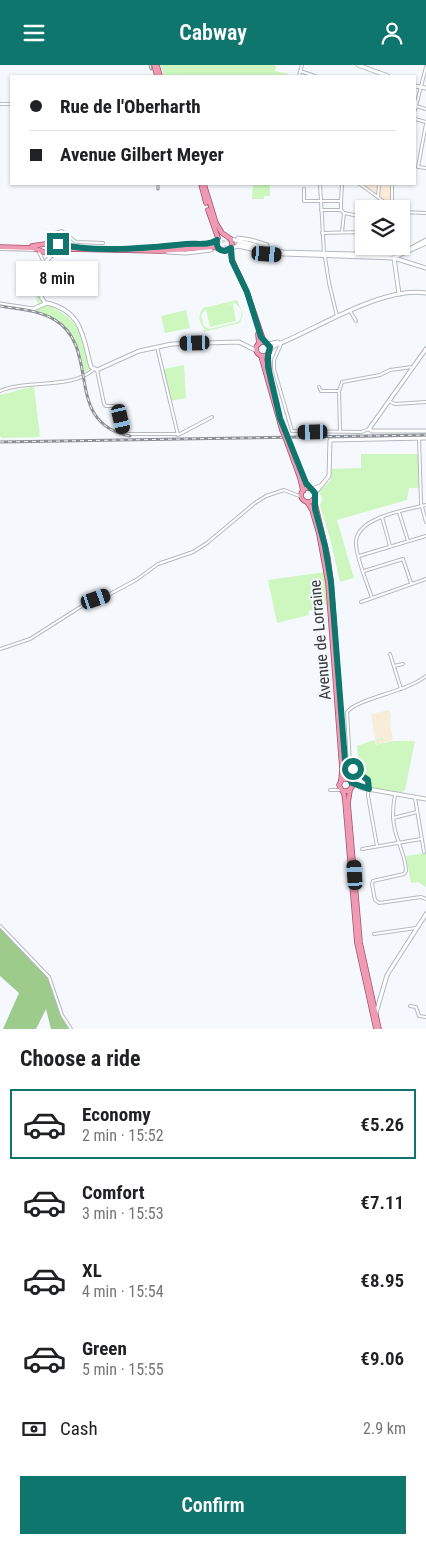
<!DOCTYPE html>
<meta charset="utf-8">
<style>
body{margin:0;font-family:"Roboto Condensed",sans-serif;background:#f6f6f6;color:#202124;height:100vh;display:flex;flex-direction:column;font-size:19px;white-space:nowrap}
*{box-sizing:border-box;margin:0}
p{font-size:16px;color:#757577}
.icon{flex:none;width:28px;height:28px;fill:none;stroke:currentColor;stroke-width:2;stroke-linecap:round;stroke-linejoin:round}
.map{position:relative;height:964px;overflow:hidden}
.details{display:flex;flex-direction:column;background:#fff;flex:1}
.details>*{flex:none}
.guide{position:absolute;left:10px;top:10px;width:406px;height:110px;border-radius:0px;box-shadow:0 1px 4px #0004;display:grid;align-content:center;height:110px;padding:0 20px;background:#fff}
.controls{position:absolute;left:355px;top:135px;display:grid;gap:10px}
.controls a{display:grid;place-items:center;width:55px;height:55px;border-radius:0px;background:#fff;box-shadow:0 1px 4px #0004;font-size:25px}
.end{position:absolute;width:22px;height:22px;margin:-11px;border:6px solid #0f766e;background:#fff;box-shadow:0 0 0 2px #fff}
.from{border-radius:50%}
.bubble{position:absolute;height:35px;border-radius:0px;background:#fff;box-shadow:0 1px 4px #0004;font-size:16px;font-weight:600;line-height:35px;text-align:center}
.car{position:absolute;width:15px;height:30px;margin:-15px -8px;border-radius:6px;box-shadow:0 0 4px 1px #0007;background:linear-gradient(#222 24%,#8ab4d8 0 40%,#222 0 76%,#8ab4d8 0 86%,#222 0)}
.guide b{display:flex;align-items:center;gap:18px;height:48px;font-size:19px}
.guide b+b{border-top:1px solid #e0e0e0}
.guide i{width:12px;height:12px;background:#202124}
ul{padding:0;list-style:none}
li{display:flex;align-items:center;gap:15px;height:70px;margin:0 10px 8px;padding:0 10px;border:2px solid transparent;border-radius:0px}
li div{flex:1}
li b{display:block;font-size:19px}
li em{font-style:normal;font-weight:600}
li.active{border-color:#0f766e}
li>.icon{width:45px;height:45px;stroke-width:1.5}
h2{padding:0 20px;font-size:22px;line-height:60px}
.pay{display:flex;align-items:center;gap:12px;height:55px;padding:0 20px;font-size:19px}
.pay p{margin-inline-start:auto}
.cta{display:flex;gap:10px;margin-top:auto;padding:10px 20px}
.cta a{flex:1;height:58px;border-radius:0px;background:#0f766e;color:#fff;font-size:20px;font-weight:600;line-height:58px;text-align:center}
header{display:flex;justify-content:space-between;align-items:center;height:65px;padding:0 20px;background:#0f766e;color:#fff;font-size:22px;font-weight:600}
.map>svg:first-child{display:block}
.education{fill:#fcebd9}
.medical{fill:#f8edd8}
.green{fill:#cef7c0;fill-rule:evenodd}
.forest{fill:#9ccb8b}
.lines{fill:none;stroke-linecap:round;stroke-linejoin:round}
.secondary-tunnel{stroke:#cfd3d7;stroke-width:3;stroke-dasharray:3 1.5;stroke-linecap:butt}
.street-casing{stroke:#b4b8bf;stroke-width:4}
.secondary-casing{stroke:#b4b8bf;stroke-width:5}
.primary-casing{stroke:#a74e68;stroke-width:5.5}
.street{stroke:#fff;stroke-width:2}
.secondary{stroke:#fff;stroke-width:3}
.primary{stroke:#ee9bb3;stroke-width:4}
.rail-casing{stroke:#8d9094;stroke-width:3}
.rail{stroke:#f5f9fe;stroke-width:1;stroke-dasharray:4;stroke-linecap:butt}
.primary-bridge-casing{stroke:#a74e68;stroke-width:5.5;stroke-linecap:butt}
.primary-bridge{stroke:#ee9bb3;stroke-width:4}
.route{stroke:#0f766e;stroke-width:6}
.labels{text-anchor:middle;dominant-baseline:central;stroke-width:4;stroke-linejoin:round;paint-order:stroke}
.street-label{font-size:16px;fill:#37393b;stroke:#f5f9fe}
</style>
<header><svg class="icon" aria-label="menu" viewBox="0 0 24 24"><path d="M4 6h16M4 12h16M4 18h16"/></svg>Cabway<svg class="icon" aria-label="person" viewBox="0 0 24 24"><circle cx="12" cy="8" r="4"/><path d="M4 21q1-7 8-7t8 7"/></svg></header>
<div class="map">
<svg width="426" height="964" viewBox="0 0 426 964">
<rect width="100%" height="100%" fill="#f5f9fe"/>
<path class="education" d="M363,119H390V137H386Z"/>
<path class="medical" d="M389,645L391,650L390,658L393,675L376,680L371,649Z"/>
<g class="green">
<path d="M161,0H273L276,1L275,6L289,9L288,11H164Z"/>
<path d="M253,119L270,120V131H264V134H252Z"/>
<path d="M32,219H35L42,236C80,257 81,262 89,304L82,310C77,273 71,260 35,248L33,243L38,239Z"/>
<path d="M237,235L243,249L240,258L203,267L205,264C199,258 197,250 203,243ZM234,238C242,241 244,251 238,257L209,264L204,261L201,250L206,244L210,262L236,256L233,239L228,240Z"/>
<path d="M186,245L190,263L165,268L161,251Z"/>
<path d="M184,300L186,333L171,336L164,304Z"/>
<path d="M34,321L40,372L2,373L0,371V330Z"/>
<path d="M361,389H419V423H409L407,435L337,455L354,513L340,517L330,473L320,441L322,434L319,426L331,415V404L361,403Z"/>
<path d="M325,507L328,539L313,542L314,545L308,546L309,550L277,558L268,515Z"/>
<path d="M383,673L384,677L382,674L378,675L379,679L393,676H415L405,725L401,728L370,722L368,715L359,708L357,681L374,675L376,680H378L377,674Z"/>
<path d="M426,788V822L418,817L411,818L406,791Z"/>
</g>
<path class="forest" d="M0,863L49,914L60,950L69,964H51L46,944L36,964H3L19,928L0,911Z"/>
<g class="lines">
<g class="secondary-tunnel">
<path d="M209,180L232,174"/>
<path d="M211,185L238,179"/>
</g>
<defs>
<g id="street">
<path d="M300,6L315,11"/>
<path d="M299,11L302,0"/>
<path d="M0,39H11"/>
<path d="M416,41L426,44"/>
<path d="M415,45L426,2"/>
<path d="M415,54L426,57"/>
<path d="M426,59L418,102L426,103"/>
<path d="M320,119L324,188"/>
<path d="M360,119L387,139L392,138"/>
<path d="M392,119V144"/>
<path d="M304,124V136H341V145H321"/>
<path d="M378,132L379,119"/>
<path d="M341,136L342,119"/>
<path d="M387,139V144"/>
<path d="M341,145L344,148L364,152"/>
<path d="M401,147L426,148"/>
<path d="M342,167L344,148"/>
<path d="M322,168L360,167L364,169"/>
<path d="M52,176L55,168L62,166L76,177L103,178"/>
<path d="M393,181L394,189"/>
<path d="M0,184L35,185"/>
<path d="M39,187L44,198"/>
<path d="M325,192L329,218L337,251"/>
<path d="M350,246L356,256"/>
<path d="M281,279L274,295V304L292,366L361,367L369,364"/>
<path d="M157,282L178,370"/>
<path d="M97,305L104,339L106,341H118L124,366"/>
<path d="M319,322L321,326H339"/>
<path d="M0,326C27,314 72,325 94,304"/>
<path d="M389,336L395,339L426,337"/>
<path d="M340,366L339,326L342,317L380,310L390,305L412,302"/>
<path d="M127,369H180L212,352"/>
<path d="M419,373L421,438L426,457"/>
<path d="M399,447L408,476"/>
<path d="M382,452L390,481"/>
<path d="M359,491L426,471"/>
<path d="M364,506L403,494L411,518"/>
<path d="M372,533C368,520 355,490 356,477C357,452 406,445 426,440"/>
<path d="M361,537L426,514"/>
<path d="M0,584L30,574L85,539L110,529L136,515L158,499L193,487L207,478L255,438L266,431L284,425L302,432"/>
<path d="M390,589L401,624"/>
<path d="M394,601L403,599"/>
<path d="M330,725H340"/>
<path d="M395,730C392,746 392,759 398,775C401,785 406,795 406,806L404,809L373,816L372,819L375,835L379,838L421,832L426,834"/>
<path d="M415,733L424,787"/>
<path d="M393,753L417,747"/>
<path d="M377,781L368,731L369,719L350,699L347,647C358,633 407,627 426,611"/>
<path d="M362,784L421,774"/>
<path d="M0,861L49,912L62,950L71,964"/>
<path d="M374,869L416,863"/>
<path d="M410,941L416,942L419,951L426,952"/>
</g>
<g id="secondary">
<path d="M358,0L388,11"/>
<path d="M415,21L426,23"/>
<path d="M238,173L251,175L267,180"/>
<path d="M231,174L283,187L388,190L404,187L426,175"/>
<path d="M238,179L284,189L394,193L426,203"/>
<path d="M231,183L238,181L276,190"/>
<path d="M167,187L186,188L211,185"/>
<path d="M395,192L426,178"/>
<path d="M394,193L399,229"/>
<path d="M45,238C31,218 36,206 52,190"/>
<path d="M0,239L33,244L47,238C83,246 83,273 91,302L97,305L139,286L172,279L239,277L257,286"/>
<path d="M268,279L278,277"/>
<path d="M270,284L276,280C317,264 382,221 426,228"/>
<path d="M426,284L369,364L372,366H426"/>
<path d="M312,424L320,421"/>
<path d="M315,428L329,411L330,375L426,373"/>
<path d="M352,718L362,723L426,734"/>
<path d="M376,948L387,910L426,849"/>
</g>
<g id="primary">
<path d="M154,0L157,11"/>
<path d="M157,0L160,11"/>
<path d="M201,119L206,138"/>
<path d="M204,119L216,158L222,168L231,174L232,180L230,186L232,195L247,227L264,277"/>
<path d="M208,145L218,173"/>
<path d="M32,181L45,179L52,176L57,179L75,182"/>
<path d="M0,182L33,183L52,190L58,185L68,184L161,186L214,182L225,186L231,183"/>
<path d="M154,184L208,179L217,175"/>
<path d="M258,269L259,279"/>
<circle cx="263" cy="284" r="7"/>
<path d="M268,290L269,304"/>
<path d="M261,291L282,365"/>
<path d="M288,380L300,413L303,426"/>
<path d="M301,409L309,423"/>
<circle cx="308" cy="430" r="7"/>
<path d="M314,434L328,493L331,517L345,703L348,714"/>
<path d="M307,437L312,445L319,469L328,518L342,704L341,715"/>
<path d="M350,725L348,738L360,877L379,964"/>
<path d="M343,726H348L352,722L351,716L348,714H342L339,720L344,729L345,736L357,878L376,964"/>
</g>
</defs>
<use href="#street" class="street-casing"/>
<use href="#secondary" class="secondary-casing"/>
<use href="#primary" class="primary-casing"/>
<use href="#street" class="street"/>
<use href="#secondary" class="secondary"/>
<use href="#primary" class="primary"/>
<defs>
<g id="rail">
<path d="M150,0L151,4"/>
<path d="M158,124V119"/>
<path d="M0,241C18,244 39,245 55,255C102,284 62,358 130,371"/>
<path d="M0,377L426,370"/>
</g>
</defs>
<use href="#rail" class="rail-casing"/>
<use href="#rail" class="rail"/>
<defs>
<path id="primary-bridge" d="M282,365L288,380"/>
</defs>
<use href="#primary-bridge" class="primary-bridge-casing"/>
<use href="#primary-bridge" class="primary-bridge"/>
</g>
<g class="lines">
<path class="route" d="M58,179C94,188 148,183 186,179C197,178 208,181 217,175C216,181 218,186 225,186L231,183L232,196L247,227L261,272L270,282L268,290V302L280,353L306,418L315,428V444L325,481L331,517L346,708L352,718L369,724L368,715L353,704"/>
</g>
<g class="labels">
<g class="street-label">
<text transform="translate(320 575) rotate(-95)">Avenue de Lorraine</text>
</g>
</g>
</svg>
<div class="controls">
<a><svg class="icon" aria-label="layers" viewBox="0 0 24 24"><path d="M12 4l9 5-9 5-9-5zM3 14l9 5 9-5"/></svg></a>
</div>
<i class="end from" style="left:353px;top:704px"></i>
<i class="end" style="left:58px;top:179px"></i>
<div class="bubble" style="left:16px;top:196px;width:82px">8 min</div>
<i class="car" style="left:267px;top:189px;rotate:95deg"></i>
<i class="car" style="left:195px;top:278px;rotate:268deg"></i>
<i class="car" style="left:121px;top:354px;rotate:167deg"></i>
<i class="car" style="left:313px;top:367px;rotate:269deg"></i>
<i class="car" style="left:96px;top:534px;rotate:71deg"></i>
<i class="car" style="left:355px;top:810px;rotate:356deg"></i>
<div class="guide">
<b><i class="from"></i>Rue de l'Oberharth</b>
<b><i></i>Avenue Gilbert Meyer</b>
</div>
</div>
<section class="details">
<h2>Choose a ride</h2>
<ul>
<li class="active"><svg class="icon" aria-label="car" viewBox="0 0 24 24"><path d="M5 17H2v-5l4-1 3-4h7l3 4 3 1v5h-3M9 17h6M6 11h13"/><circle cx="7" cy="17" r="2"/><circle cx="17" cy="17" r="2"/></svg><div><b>Economy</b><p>2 min · 15:52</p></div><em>€5.26</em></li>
<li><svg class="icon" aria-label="car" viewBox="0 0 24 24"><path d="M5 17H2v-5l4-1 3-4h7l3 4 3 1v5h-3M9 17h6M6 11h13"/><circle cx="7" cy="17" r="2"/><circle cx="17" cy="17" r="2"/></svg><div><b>Comfort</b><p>3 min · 15:53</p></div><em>€7.11</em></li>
<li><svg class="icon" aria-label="car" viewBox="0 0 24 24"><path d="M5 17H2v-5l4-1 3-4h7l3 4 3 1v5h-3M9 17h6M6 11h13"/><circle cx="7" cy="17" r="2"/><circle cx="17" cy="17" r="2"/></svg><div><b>XL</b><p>4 min · 15:54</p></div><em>€8.95</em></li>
<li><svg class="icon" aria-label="car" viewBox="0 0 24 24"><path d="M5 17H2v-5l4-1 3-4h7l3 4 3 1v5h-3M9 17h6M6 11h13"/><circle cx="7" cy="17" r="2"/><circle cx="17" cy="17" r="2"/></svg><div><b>Green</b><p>5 min · 15:55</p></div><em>€9.06</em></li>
</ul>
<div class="pay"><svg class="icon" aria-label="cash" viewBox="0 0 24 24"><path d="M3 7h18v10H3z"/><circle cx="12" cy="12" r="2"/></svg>Cash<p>2.9 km</p></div>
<div class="cta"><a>Confirm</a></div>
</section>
